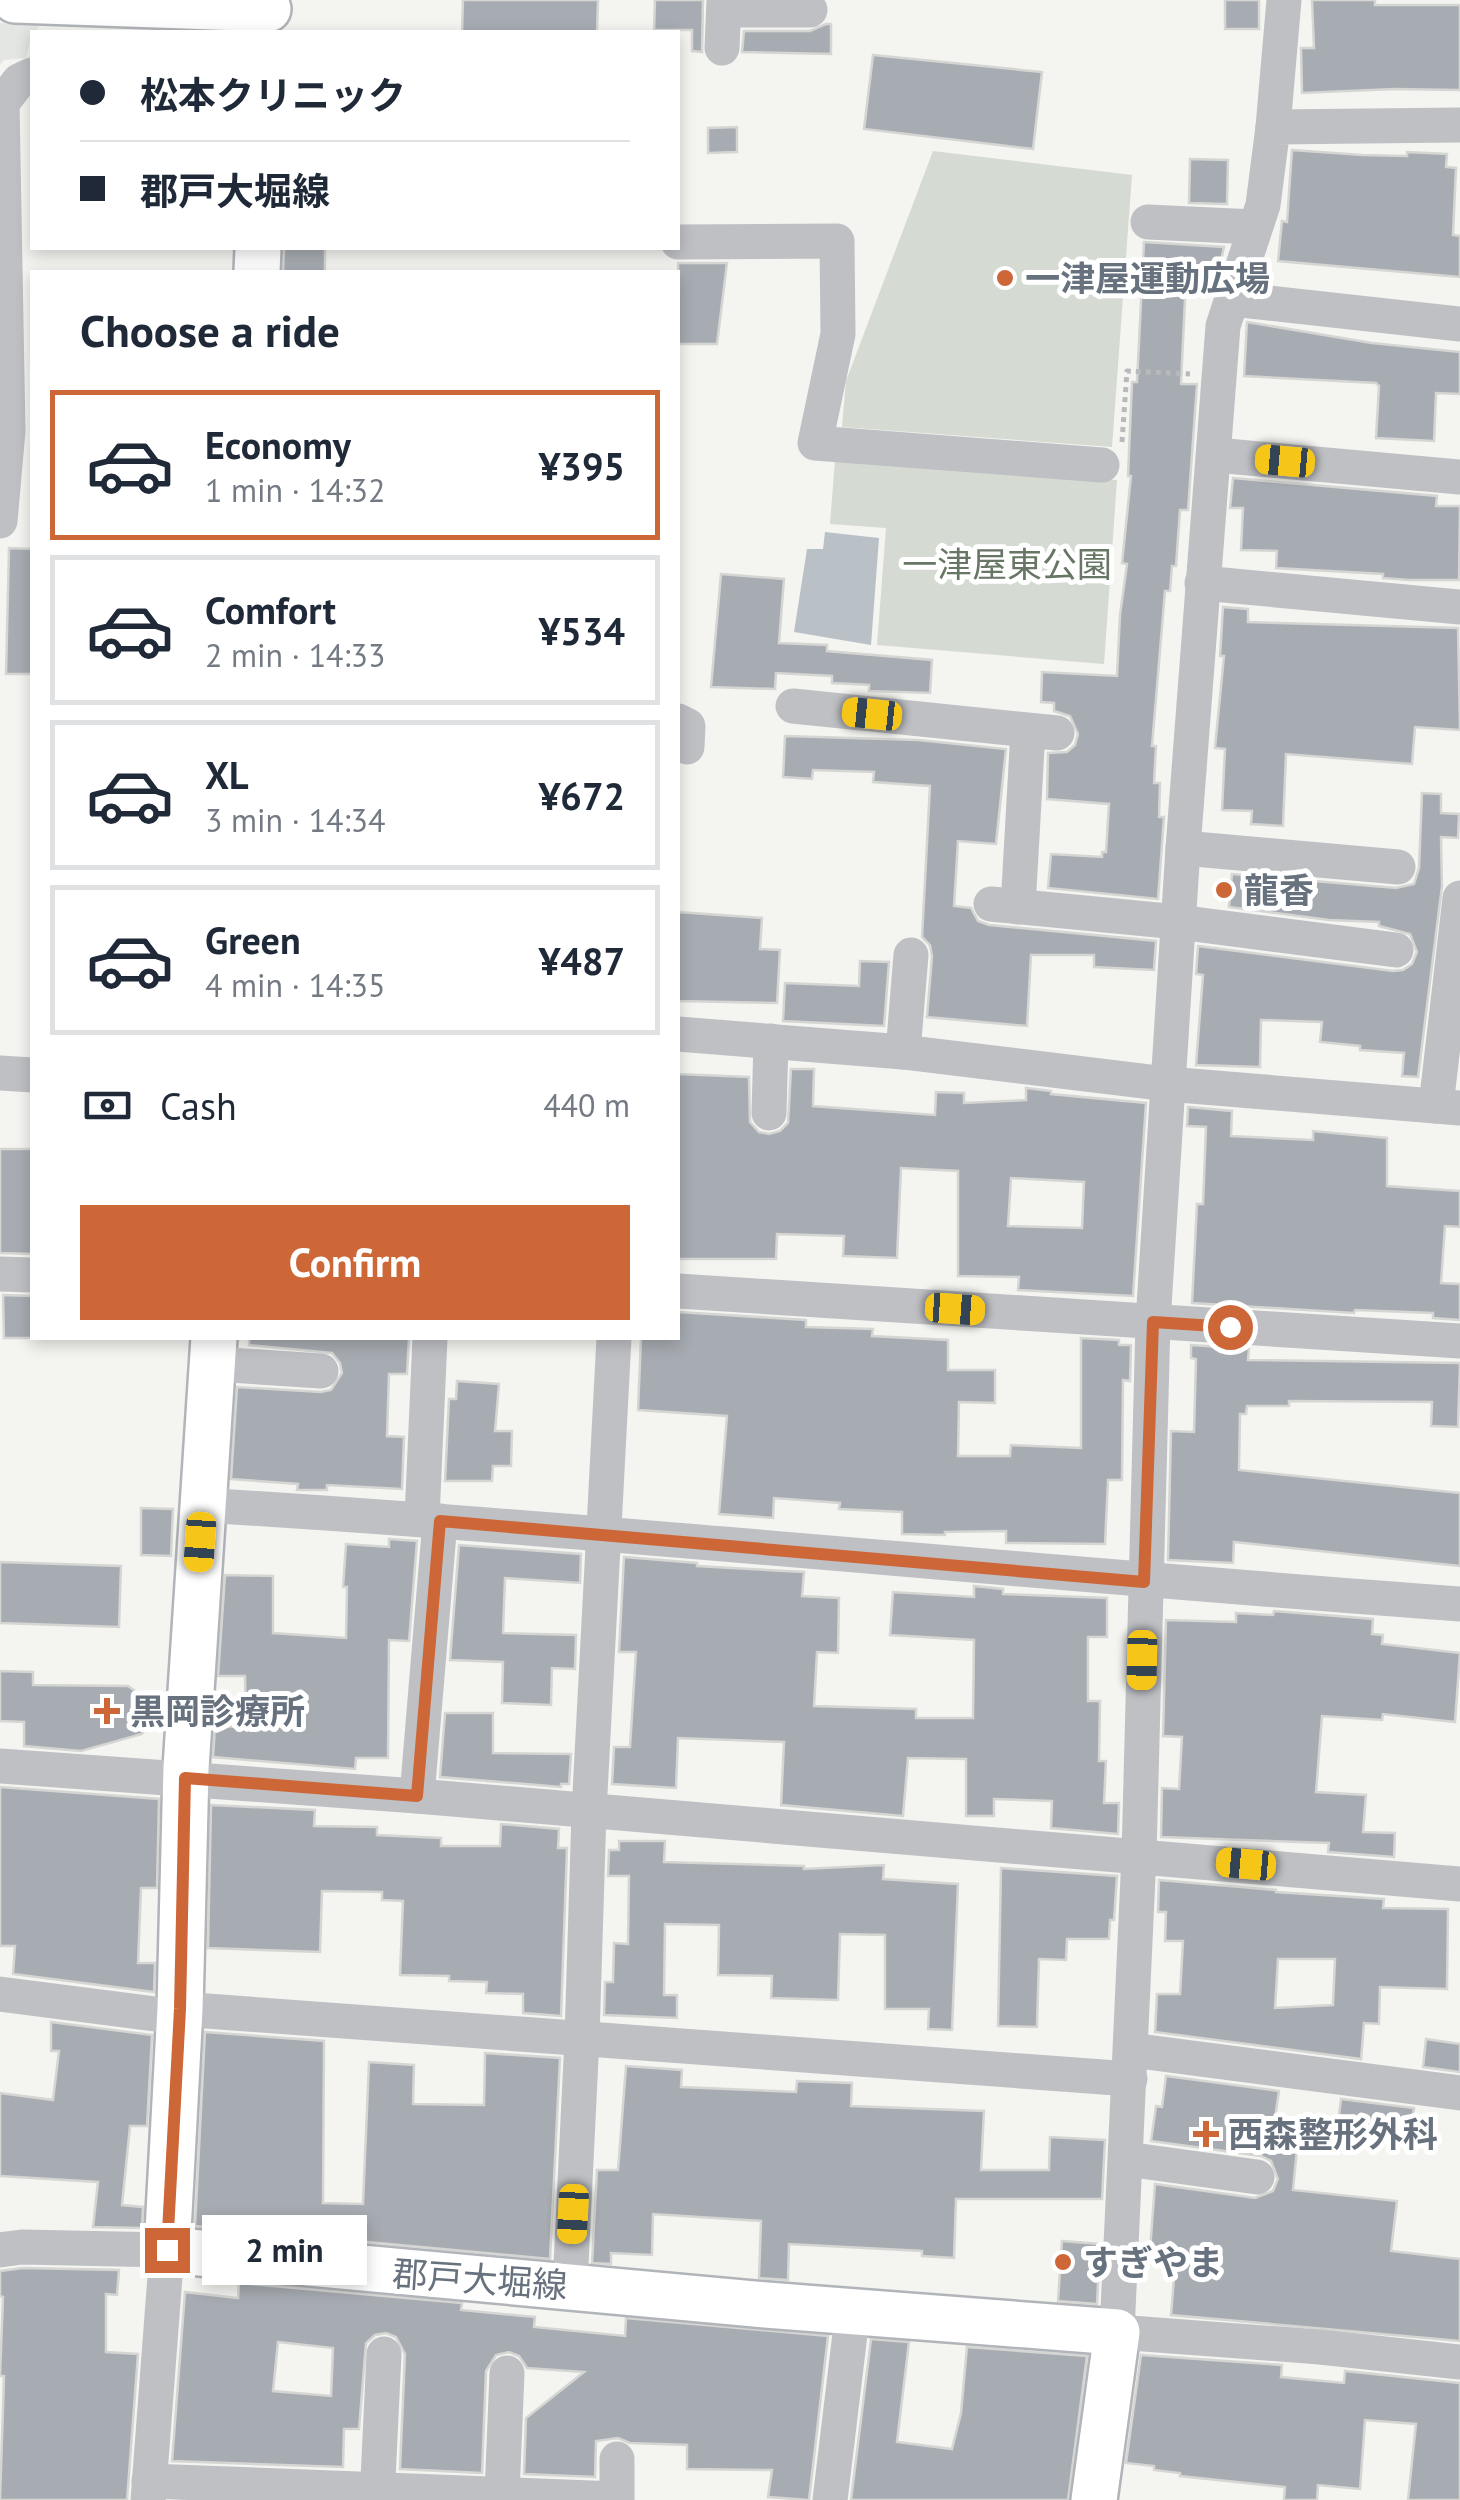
<!DOCTYPE html>
<meta charset="utf-8">
<style>
body{margin:0;font-family:"PT Sans","Noto Sans JP",sans-serif;background:#f6f6f7;color:#1f2937;height:100vh;display:flex;flex-direction:column;font-size:38px;white-space:nowrap}
*{box-sizing:border-box;margin:0}
p{font-size:32px;color:#747a83}
.icon{flex:none;width:55px;height:55px;fill:none;stroke:currentColor;stroke-width:2;stroke-linecap:round;stroke-linejoin:round}
.map{position:relative;flex:1;overflow:hidden}
.panel{position:absolute;left:30px;top:270px;width:650px;height:1070px;display:flex;flex-direction:column;background:#fff;border-radius:0px;box-shadow:0 5px 15px #0003}
.panel>*{flex:none}
.top-card{position:absolute;left:30px;top:30px;width:650px;height:220px;border-radius:0px;box-shadow:0 5px 15px #0003;display:grid;align-content:center;height:220px;padding:0 50px;background:#fff}
.end{position:absolute;width:45px;height:45px;margin:-22px;border:12px solid #cd6738;background:#fff;box-shadow:0 0 0 5px #fff}
.from{border-radius:50%}
.bubble{position:absolute;height:70px;border-radius:0px;background:#fff;box-shadow:0 5px 15px #0003;font-size:32px;font-weight:600;line-height:70px;text-align:center}
.car{position:absolute;width:30px;height:60px;margin:-30px -15px;border-radius:12px;box-shadow:0 0 8px 2px #0007;background:linear-gradient(#f5c518 24%,#345 0 40%,#f5c518 0 76%,#345 0 86%,#f5c518 0)}
.top-card b{display:flex;align-items:center;gap:35px;height:95px;font-size:38px}
.top-card b+b{border-top:2px solid #e0e1e3}
.top-card i{width:25px;height:25px;background:#1f2937}
ul{padding:0;list-style:none}
li{display:flex;align-items:center;gap:30px;height:150px;margin:0 20px 15px;padding:0 30px;border:5px solid #e0e1e3;border-radius:0px}
li div{flex:1}
li b{display:block;font-size:38px}
li em{font-style:normal;font-weight:600}
li.current{border-color:#cd6738}
li>.icon{width:90px;height:90px;stroke-width:1.5}
h2{padding:0 50px;font-size:45px;line-height:120px}
.pay{display:flex;align-items:center;gap:25px;height:110px;padding:0 50px;font-size:38px}
.pay p{margin-inline-start:auto}
.button{display:flex;gap:20px;margin-top:auto;padding:20px 50px}
.button a{flex:1;height:115px;border-radius:0px;background:#cd6738;color:#fff;font-size:40px;font-weight:600;line-height:115px;text-align:center}
.map>svg:first-child{display:block}
.built{fill:#e4e6e4}
.green{fill:#d5dad2}
.water{fill:#b9c1c6}
.building{fill:#a7acb2;stroke:#d5d5d3;stroke-width:2.5;fill-rule:evenodd}
.lines{fill:none;stroke-linecap:round;stroke-linejoin:round}
.major-casing{stroke:#b1b4b8;stroke-width:50}
.path{stroke:#b7b9bc;stroke-width:5;stroke-dasharray:5 5;stroke-linecap:butt}
.minor{stroke:#bec0c4;stroke-width:35}
.major{stroke:#fff;stroke-width:45}
.route{stroke:#cd6738;stroke-width:12}
.poi-dot{fill:#cd6738;stroke:#fff;stroke-width:4}
.labels{text-anchor:middle;dominant-baseline:central;stroke-width:10;stroke-linejoin:round;paint-order:stroke}
.poi-label{font-size:35px;font-weight:bold;fill:#67727e;stroke:#fff;text-anchor:start}
.park-label{font-size:35px;fill:#677665;stroke:#fff}
.street-label{font-size:35px;fill:#67727e;stroke:#fff}
</style>
<div class="map">
<svg width="1460" height="2500" viewBox="0 0 1460 2500">
<rect width="100%" height="100%" fill="#f4f4f1"/>
<path class="built" d="M0,23L39,26L36,32H32L26,58L4,60L0,65Z"/>
<g class="green">
<path d="M933,151L1132,175L1112,447L842,427L846,381Z"/>
<path d="M835,460L1117,480L1104,664L877,645L886,528L830,524Z"/>
</g>
<path class="water" d="M825,532L879,538L871,645L794,632L807,549H823Z"/>
<g class="building">
<path d="M463,0H598L597,32H462Z"/>
<path d="M655,0H703L702,52L692,51V30H654Z"/>
<rect x="1225" y="0" width="34" height="29"/>
<path d="M1312,0H1375V5H1460V90L1394,89L1302,93L1301,48H1314Z"/>
<path d="M826,24H831V54L742,52L744,31H810Z"/>
<path d="M873,55L1042,72L1033,149L864,129Z"/>
<path d="M737,127V152L708,153V128Z"/>
<path d="M1292,150L1362,155L1407,156V152L1447,154L1446,167L1456,168L1453,235L1460,236V277L1278,261L1282,221L1287,222Z"/>
<path d="M1190,159L1228,160L1227,204L1189,203Z"/>
<path d="M1144,242L1224,247L1217,278L1186,277L1181,384H1197L1188,510H1180L1176,566H1172L1170,591H1165L1152,746H1156L1154,783H1160L1159,817H1164L1158,899L1048,888L1051,854L1102,857V852H1106L1109,804L1047,799L1048,753L1067,752L1075,745L1078,734L1070,716L1054,711V703L1041,702L1042,672L1117,676L1120,615L1127,564L1122,563L1131,476H1128L1132,382H1137Z"/>
<path d="M284,248H325V272H283Z"/>
<path d="M678,263H727L717,344H678Z"/>
<path d="M1247,322L1372,343L1460,352V394L1436,393L1434,441L1376,438L1379,386L1376,383L1244,376Z"/>
<path d="M1233,478L1437,496L1436,506H1460L1459,580H1409L1383,578V574L1276,568L1277,551L1241,550L1243,508H1230Z"/>
<path d="M9,548L32,549V674H6Z"/>
<path d="M721,574L784,579L779,643L827,645V651L932,660L930,693L869,691V685L832,683V676L776,673L775,689L711,687Z"/>
<path d="M1223,607L1248,609V622L1458,628L1460,730L1415,727L1412,764L1286,754L1283,826L1251,824L1252,811L1222,810L1225,749L1215,748L1224,656H1220Z"/>
<path d="M785,736L918,740L1006,749L996,844L958,841L954,906L971,908L978,921L989,925L1156,941L1154,970L1094,967V955H1031L1027,1026L927,1017L932,956L930,945L922,937L930,786L873,782L874,772L813,770L812,779L783,777Z"/>
<path d="M1422,793L1441,794V813L1459,814L1458,838L1441,837L1442,886L1418,1077L1402,1076L1404,1053L1360,1050V1046L1320,1042L1322,1022L1261,1020L1260,1067L1196,1065L1203,975L1196,974L1198,946L1393,971L1403,970L1412,964L1417,952L1410,934L1379,926V922L1329,920L1229,907L1232,874L1396,888L1414,884L1419,868Z"/>
<path d="M678,912L762,918L760,949L780,950L777,1003L678,1001Z"/>
<path d="M860,961L889,962L884,1026L783,1021L785,983L859,986Z"/>
<path d="M791,1069H814L813,1106L935,1115L936,1092L964,1093V1103L1026,1100V1088L1051,1091V1094L1146,1103L1133,1296L1018,1290L1019,1277L958,1276V1171L901,1168L897,1258L843,1256L844,1236L777,1234L776,1259H678V1074L749,1077L750,1122L759,1132L769,1134L780,1131L788,1123ZM1011,1178L1084,1182L1082,1228L1008,1226Z"/>
<path d="M1188,1107L1232,1111L1231,1136L1313,1140V1131L1387,1138V1186L1460,1191V1227L1445,1226L1441,1283L1460,1284V1320L1433,1318V1313L1355,1310L1354,1313L1192,1303L1197,1204H1203L1206,1127L1187,1126Z"/>
<path d="M0,1149H32V1254L0,1253Z"/>
<path d="M3,1295L32,1296V1338H4Z"/>
<path d="M678,1312L806,1320V1327L873,1329L872,1336L948,1340V1370H995V1403L959,1402L958,1456H1010L1011,1445L1081,1448V1338L1119,1340V1345H1131L1130,1381L1123,1380L1122,1480H1108L1105,1544L1006,1543V1531L945,1532V1535L902,1534V1512L839,1509L840,1503L774,1498L773,1518L719,1514L727,1416L638,1410L641,1338H678Z"/>
<path d="M249,1338H409L407,1374H389L387,1436L404,1437L402,1489L327,1485V1490H297L298,1484L231,1479L237,1387L321,1392L331,1390L342,1373L340,1363L332,1353L249,1345Z"/>
<path d="M1191,1345L1249,1349L1248,1360L1460,1363L1458,1427L1431,1426L1432,1402L1289,1401V1406H1247L1246,1414H1240L1239,1470L1460,1493V1566L1234,1542L1233,1563L1168,1560L1171,1431L1194,1432L1196,1359L1191,1358Z"/>
<path d="M457,1381L499,1384L495,1431H512L511,1466H493L492,1481H445L449,1399H456Z"/>
<path d="M141,1508L173,1509L171,1556L141,1555Z"/>
<path d="M389,1539L417,1541L409,1641L389,1640L388,1758H356L355,1769L213,1757L215,1726L246,1727L245,1676H218L225,1575L273,1576V1633L346,1638L347,1587H343L346,1544L389,1547Z"/>
<path d="M459,1545L581,1554L580,1583L505,1578L503,1633L576,1635L575,1669L552,1668L551,1705L502,1703L503,1662L450,1660Z"/>
<path d="M624,1557L697,1563V1566L804,1572L802,1596L839,1598L838,1653L817,1652L814,1706L916,1709V1718H973L974,1640L890,1635L893,1592L974,1597V1586L1003,1589V1594L1107,1598V1637H1088V1701H1100L1099,1761H1106L1104,1803H1119L1118,1834L1051,1828L1052,1801L994,1799V1816H966V1759L908,1758L903,1816L781,1805L784,1742L678,1738L676,1788L612,1784L614,1747H630L636,1652H619Z"/>
<path d="M0,1562L121,1566L119,1627L0,1623Z"/>
<path d="M1274,1611L1373,1619L1372,1634L1383,1635L1382,1644L1460,1653L1455,1722L1383,1714L1382,1720L1322,1716L1316,1792L1366,1795L1363,1832L1395,1833L1394,1857L1328,1852L1329,1843L1161,1837L1162,1788L1179,1789L1182,1737L1163,1736L1166,1620L1236,1622V1613L1273,1615Z"/>
<path d="M0,1671L33,1672V1685L128,1686L151,1702L152,1718L142,1734L81,1751L24,1746V1722L0,1721Z"/>
<path d="M445,1713H493V1753L571,1754L569,1784H561V1787L440,1777Z"/>
<path d="M0,1787L159,1799L157,1888H141L138,1963H155L154,1992L13,1974L15,1946H0Z"/>
<path d="M211,1805L315,1810L314,1826L377,1827V1835L441,1838V1846H500L501,1824L559,1829L558,1848H567L561,2016L523,2013V1994L486,1993L487,1982L449,1981V1976L400,1975L403,1901L382,1900V1892L322,1891L320,1952L208,1948Z"/>
<path d="M619,1841H665L664,1862L804,1866V1869L884,1865L883,1879L958,1884L952,2030L928,2029L929,2009H885V1935L840,1934L838,2000L771,1998L772,1976L718,1975L719,1925L665,1924L664,1995H677V2018L604,2015L605,1982H613L614,1943L628,1944L629,1876H608L609,1850H619Z"/>
<path d="M1001,1868L1117,1876L1114,1920H1110L1109,1939H1067L1066,1960L1039,1959L1037,2027L998,2026Z"/>
<path d="M1159,1880L1276,1890V1892L1384,1899L1383,1908L1448,1909L1447,1989L1380,1987L1379,2024L1364,2023L1361,2059L1155,2032L1157,1994H1180L1183,1941H1165L1166,1912H1158ZM1278,1959H1335L1333,2005L1275,2008Z"/>
<path d="M51,2022L152,2035L147,2126H130L122,2205L143,2207L142,2228L93,2227L98,2182L0,2176V2093L53,2100L59,2051H51Z"/>
<path d="M205,2032L324,2041L323,2203L363,2204L369,2062L414,2065L413,2104L484,2105L485,2053L560,2058L550,2259L195,2226Z"/>
<path d="M1426,2039L1460,2044V2072L1423,2067Z"/>
<path d="M626,2066L682,2070L681,2087L796,2092L797,2081L852,2083L851,2106L984,2111L981,2170H1049L1050,2137L1105,2140L1102,2199H956L954,2258L922,2256V2251L789,2244L788,2280L759,2278L761,2221L653,2214L652,2255L611,2253V2264L592,2263L597,2170H618Z"/>
<path d="M1166,2076L1279,2091L1274,2125L1299,2128L1293,2190L1397,2201L1391,2251L1460,2259V2341L1171,2315L1175,2266L1149,2263L1155,2184L1255,2198L1273,2191L1278,2179L1271,2161L1261,2156L1151,2141L1156,2106L1162,2107Z"/>
<path d="M1341,2099L1414,2108L1411,2132L1338,2122Z"/>
<path d="M1062,2241L1100,2244L1097,2304L1058,2301Z"/>
<path d="M23,2268L119,2270L117,2295L106,2294V2352L138,2354L127,2500H0L4,2376H0L3,2297L0,2296V2271Z"/>
<path d="M239,2283L462,2303L461,2310L535,2317L534,2327L625,2336L626,2318L828,2336L809,2500L768,2497L772,2470L687,2469V2445L630,2443L618,2438L596,2441L595,2477L524,2474L526,2418L584,2372L527,2368L519,2356L509,2352L496,2355L486,2371L482,2473L400,2469L405,2354L396,2337L386,2333L375,2335L366,2343L359,2429H344L343,2467L172,2461L185,2292L238,2298ZM278,2342L333,2348L331,2396L273,2391Z"/>
<path d="M871,2339L909,2342L897,2442L952,2449L961,2413L967,2347L1087,2356L1068,2500H851Z"/>
<path d="M1141,2355L1282,2365L1281,2377L1344,2383L1345,2371L1460,2383V2500H1408L1416,2424L1365,2420L1360,2489L1318,2485L1317,2500H1284L1285,2487L1180,2476V2473L1154,2470V2466L1126,2463Z"/>
</g>
<g class="lines">
<defs>
<g id="major">
<path d="M15,0L268,9"/>
<path d="M257,272L258,248"/>
<path d="M214,1338L186,1768L180,2009L167,2250L766,2305L1117,2332L1094,2500"/>
</g>
</defs>
<use href="#major" class="major-casing"/>
<path class="path" d="M1122,442L1127,371L1190,374"/>
<g class="minor">
<path d="M724,10H810"/>
<path d="M722,48L724,0"/>
<path d="M1460,125L1273,127L1263,205L1223,326L1183,848L1153,1322L1139,1855L1117,2332L1320,2347L1460,2362"/>
<path d="M1273,127L1284,0"/>
<path d="M1148,222L1255,227"/>
<path d="M678,242L837,241L838,334L815,443L1102,465"/>
<path d="M1232,299L1460,324"/>
<path d="M1215,455L1460,477"/>
<path d="M0,521L8,431L2,103L19,81L32,75"/>
<path d="M1202,583L1460,607"/>
<path d="M793,706L1057,733"/>
<path d="M678,721L688,726L687,747"/>
<path d="M1183,848L1398,867"/>
<path d="M991,904L1178,922L1396,950"/>
<path d="M1018,907L1028,731"/>
<path d="M678,1034L903,1052L1167,1084L1460,1108"/>
<path d="M903,1052L911,955"/>
<path d="M0,1073L32,1075"/>
<path d="M1436,1106L1460,898"/>
<path d="M769,1113L771,1041"/>
<path d="M0,1274L32,1275"/>
<path d="M678,1291L1460,1341"/>
<path d="M213,1364L321,1371"/>
<path d="M202,1505C622,1531 1040,1574 1460,1604"/>
<path d="M422,1518L430,1338"/>
<path d="M0,1766L417,1796L1460,1884"/>
<path d="M417,1796L440,1521"/>
<path d="M0,1994L179,2017"/>
<path d="M180,2009L1130,2079"/>
<path d="M1131,2050L1460,2093"/>
<path d="M1126,2159L1257,2177"/>
<path d="M0,2250L22,2247L167,2250L148,2500"/>
<path d="M570,2285L582,2038L589,1812L614,1338"/>
<path d="M149,2481L617,2499V2459"/>
<path d="M502,2494L507,2373"/>
<path d="M377,2500L384,2354"/>
<path d="M830,2500L853,2309"/>
</g>
<use href="#major" class="major"/>
</g>
<g class="lines">
<path class="route" d="M167,2250L180,2009L185,1778L417,1796L440,1521L1144,1582L1153,1322L1230,1327"/>
</g>
<g class="poi-dot">
<circle cx="1005" cy="278" r="10"/>
<circle cx="1224" cy="890" r="10"/>
<path d="M102 1696h10v10h10v10h-10v10h-10v-10h-10v-10h10z"/>
<path d="M1201 2119h10v10h10v10h-10v10h-10v-10h-10v-10h10z"/>
<circle cx="1063" cy="2262" r="10"/>
</g>
<g class="labels">
<g class="poi-label">
<text x="1025" y="278">一津屋運動広場</text>
<text x="1244" y="890">龍香</text>
<text x="130" y="1711">黒岡診療所</text>
<text x="1228" y="2134">西森整形外科</text>
<text x="1083" y="2262">すぎやま</text>
</g>
<g class="park-label">
<text x="1007" y="564">一津屋東公園</text>
</g>
<g class="street-label">
<text transform="translate(480 2279) rotate(4)">郡戸大堀線</text>
</g>
</g>
</svg>
<i class="end from" style="left:1230px;top:1327px"></i>
<i class="end" style="left:167px;top:2250px"></i>
<div class="bubble" style="left:202px;top:2215px;width:165px">2 min</div>
<i class="car" style="left:1285px;top:461px;rotate:275deg"></i>
<i class="car" style="left:872px;top:714px;rotate:276deg"></i>
<i class="car" style="left:955px;top:1309px;rotate:94deg"></i>
<i class="car" style="left:200px;top:1542px;rotate:184deg"></i>
<i class="car" style="left:1142px;top:1660px;rotate:181deg"></i>
<i class="car" style="left:1246px;top:1864px;rotate:275deg"></i>
<i class="car" style="left:573px;top:2214px;rotate:183deg"></i>
<div class="top-card">
<b><i class="from"></i>松本クリニック</b>
<b><i></i>郡戸大堀線</b>
</div>
<section class="panel">
<h2>Choose a ride</h2>
<ul>
<li class="current"><svg class="icon" aria-label="car" viewBox="0 0 24 24"><path d="M5 17H2v-5l4-1 3-4h7l3 4 3 1v5h-3M9 17h6M6 11h13"/><circle cx="7" cy="17" r="2"/><circle cx="17" cy="17" r="2"/></svg><div><b>Economy</b><p>1 min · 14:32</p></div><em>¥395</em></li>
<li><svg class="icon" aria-label="car" viewBox="0 0 24 24"><path d="M5 17H2v-5l4-1 3-4h7l3 4 3 1v5h-3M9 17h6M6 11h13"/><circle cx="7" cy="17" r="2"/><circle cx="17" cy="17" r="2"/></svg><div><b>Comfort</b><p>2 min · 14:33</p></div><em>¥534</em></li>
<li><svg class="icon" aria-label="car" viewBox="0 0 24 24"><path d="M5 17H2v-5l4-1 3-4h7l3 4 3 1v5h-3M9 17h6M6 11h13"/><circle cx="7" cy="17" r="2"/><circle cx="17" cy="17" r="2"/></svg><div><b>XL</b><p>3 min · 14:34</p></div><em>¥672</em></li>
<li><svg class="icon" aria-label="car" viewBox="0 0 24 24"><path d="M5 17H2v-5l4-1 3-4h7l3 4 3 1v5h-3M9 17h6M6 11h13"/><circle cx="7" cy="17" r="2"/><circle cx="17" cy="17" r="2"/></svg><div><b>Green</b><p>4 min · 14:35</p></div><em>¥487</em></li>
</ul>
<div class="pay"><svg class="icon" aria-label="cash" viewBox="0 0 24 24"><path d="M3 7h18v10H3z"/><circle cx="12" cy="12" r="2"/></svg>Cash<p>440 m</p></div>
<div class="button"><a>Confirm</a></div>
</section>
</div>
